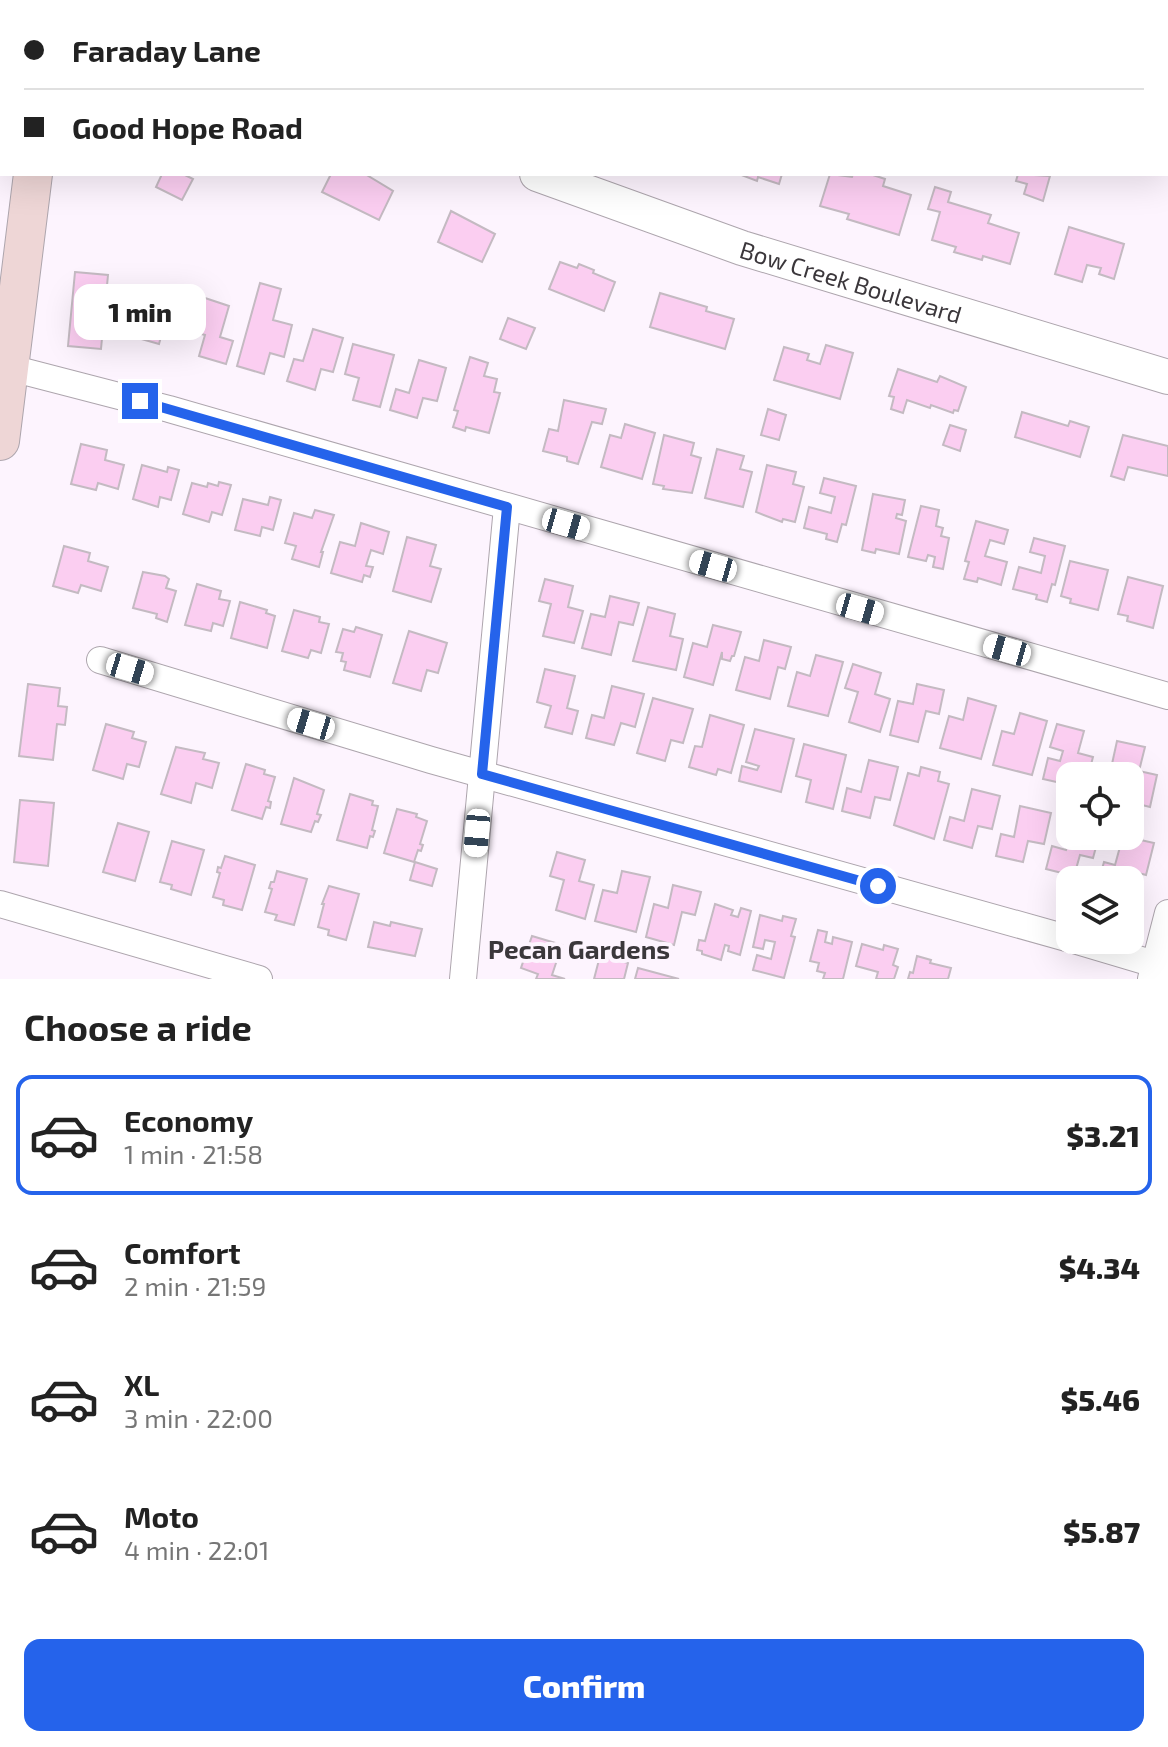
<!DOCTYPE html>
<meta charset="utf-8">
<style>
body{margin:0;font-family:"Exo 2",sans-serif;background:#f2f2f2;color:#222;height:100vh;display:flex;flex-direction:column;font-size:30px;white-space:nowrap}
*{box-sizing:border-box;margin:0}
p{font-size:26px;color:#767676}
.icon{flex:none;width:44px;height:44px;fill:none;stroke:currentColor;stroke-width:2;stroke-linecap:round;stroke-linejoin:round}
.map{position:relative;height:979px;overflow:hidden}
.details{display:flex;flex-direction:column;background:#fff;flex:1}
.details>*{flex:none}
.banner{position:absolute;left:0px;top:0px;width:1168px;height:176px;box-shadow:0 8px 32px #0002;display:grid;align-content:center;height:176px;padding:0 24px;background:#fff}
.controls{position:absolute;left:1056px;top:762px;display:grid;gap:16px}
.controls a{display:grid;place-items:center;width:88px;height:88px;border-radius:16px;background:#fff;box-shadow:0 8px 32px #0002;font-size:40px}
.end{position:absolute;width:36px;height:36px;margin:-18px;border:10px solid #2563eb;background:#fff;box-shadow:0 0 0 4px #fff}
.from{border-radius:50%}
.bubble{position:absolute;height:56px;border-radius:16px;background:#fff;box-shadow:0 8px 32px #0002;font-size:26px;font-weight:800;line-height:56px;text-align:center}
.car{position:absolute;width:24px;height:48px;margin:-24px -12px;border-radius:10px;box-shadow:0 0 6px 2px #0007;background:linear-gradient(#fff 24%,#345 0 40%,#fff 0 76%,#345 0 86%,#fff 0)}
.banner b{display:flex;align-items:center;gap:28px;height:76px;font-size:30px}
.banner b+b{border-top:2px solid #e0e0e0}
.banner i{width:20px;height:20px;background:#222}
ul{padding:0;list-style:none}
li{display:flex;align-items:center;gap:24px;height:120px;margin:0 16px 12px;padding:0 8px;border:4px solid transparent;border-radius:16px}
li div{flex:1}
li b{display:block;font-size:30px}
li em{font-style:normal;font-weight:800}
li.active{border-color:#2563eb}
li>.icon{width:72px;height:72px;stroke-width:1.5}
h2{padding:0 24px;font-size:36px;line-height:96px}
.action{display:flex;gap:16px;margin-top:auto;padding:16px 24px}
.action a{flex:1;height:92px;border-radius:16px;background:#2563eb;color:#fff;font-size:32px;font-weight:800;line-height:92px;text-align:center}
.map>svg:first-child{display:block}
.building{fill:#fbcef1;stroke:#c4bac2;stroke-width:2}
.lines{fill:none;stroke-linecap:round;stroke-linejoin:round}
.minor-casing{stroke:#ada5ad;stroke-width:28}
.tertiary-casing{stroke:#ada5ad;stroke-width:36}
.secondary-casing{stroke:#ada5ad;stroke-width:40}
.path{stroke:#938d94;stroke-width:4;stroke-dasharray:4 4;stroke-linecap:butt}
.minor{stroke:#fff;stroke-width:26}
.tertiary{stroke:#fff;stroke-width:34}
.secondary{stroke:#eed6d6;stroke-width:38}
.route{stroke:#2563eb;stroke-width:10}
.labels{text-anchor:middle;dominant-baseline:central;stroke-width:8;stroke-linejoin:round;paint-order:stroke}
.street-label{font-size:24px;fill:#3b373b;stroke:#fdf4fe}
.neighbourhood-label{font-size:26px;font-weight:bold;fill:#3b373b;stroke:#fdf4fe}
</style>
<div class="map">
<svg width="1168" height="979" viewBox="0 0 1168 979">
<rect width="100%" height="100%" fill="#fdf4fe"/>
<g class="building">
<path d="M162,174H183L193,179L182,200L156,187Z"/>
<path d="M331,174H365L393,191L379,220L322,192Z"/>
<path d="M739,174H782L779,184L758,177L757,181Z"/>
<path d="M830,174L852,177L853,174H870L885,179L883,186L911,195L899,235L847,219L849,214L820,206Z"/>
<path d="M1018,174L1050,176L1043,201L1024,194L1027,184L1016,181Z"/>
<path d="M935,187L951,192L948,202L991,215L988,223L1019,233L1010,264L983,256L982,260L954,252L956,247L932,240L940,212L928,209Z"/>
<path d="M451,211L495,234L482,262L438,242Z"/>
<path d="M1069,227L1124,244L1114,279L1099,274L1101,268L1087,265L1082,282L1055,274Z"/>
<path d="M560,262L577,268L579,264L594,270L593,273L615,282L604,311L549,289Z"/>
<path d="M75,272L108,275L101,349L68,346Z"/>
<path d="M260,283L281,289L273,320L292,325L284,357L270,353L264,374L237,366Z"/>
<path d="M158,287L189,296L180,327L165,322L159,344L131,336L138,313L149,317Z"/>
<path d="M660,293L707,307L706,311L734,319L725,349L650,327Z"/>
<path d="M202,297L229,306L220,337L233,341L226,364L199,356L205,335L191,331Z"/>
<path d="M508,318L535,328L526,349L500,339Z"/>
<path d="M313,329L343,338L333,372L321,369L315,390L287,381L294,359L303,361Z"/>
<path d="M353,344L394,355L380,407L353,400L359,378L345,374Z"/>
<path d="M826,345L853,353L840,399L774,380L784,347L809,354L807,360L820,364Z"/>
<path d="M470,357L488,363L484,376L497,379L494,392L500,393L489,433L466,427L465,431L453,427L458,411L454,410Z"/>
<path d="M419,360L446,368L437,401L423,398L417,418L390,410L396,389L409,393Z"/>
<path d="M898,369L937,382L940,376L966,387L958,411L954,410L953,413L931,405L930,408L907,400L903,413L891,409L894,397L889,396Z"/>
<path d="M564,400L606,409L602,424L592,422L578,464L567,461V457L543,451L549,429L558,431Z"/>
<path d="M768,409L786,415L779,440L761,435Z"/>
<path d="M1022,412L1068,426L1070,421L1089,427L1080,457L1015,437Z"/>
<path d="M625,424L655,433L642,479L601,467L610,435L621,438Z"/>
<path d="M950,425L966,430L960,451L943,445Z"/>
<path d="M664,435L694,443L691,455L701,458L692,493L663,489L664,486L653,484Z"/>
<path d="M1123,435L1168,446V476L1128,467L1124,480L1111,476Z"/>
<path d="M81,444L107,450L105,460L124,465L118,489L98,483L96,490L71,484Z"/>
<path d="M717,449L744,456L740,469L752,472L743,507L705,498Z"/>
<path d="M142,465L167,472L168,467L179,470L171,500L160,497L158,507L133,499Z"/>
<path d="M767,465L796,472L793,484L804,487L795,522L783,519L782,522L756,512Z"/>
<path d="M824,478L856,486L846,525L842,524L837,542L826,539L827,534L804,528L809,507L831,513L835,497L820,493Z"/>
<path d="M219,482L231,485L222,515L212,512L209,522L183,514L192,483L207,487L208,483L218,486Z"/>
<path d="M873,494L905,500L902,515L897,514L896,518L906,521L899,554L876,549L875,553L862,550Z"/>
<path d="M270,497L281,500L273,530L262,527L260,536L235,530L243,499L268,505Z"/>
<path d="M921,506L939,510L936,526L943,528L941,536L949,538L943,569L933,567L935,557L928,555L926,561L908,557Z"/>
<path d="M315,510L334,515L321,552H323L319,567L292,559L296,546L285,543L294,513L312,518Z"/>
<path d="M976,521L1008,530L1004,544L990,540L985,556L1007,562L1001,585L978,578L977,582L964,579L969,562L965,561Z"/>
<path d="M361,523L389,532L383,554L371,550L366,566L373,567L370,577L364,575L362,582L331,573L340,542L355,546Z"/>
<path d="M407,537L436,545L430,566L441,569L431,602L393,591Z"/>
<path d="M1034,538L1065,546L1055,585L1052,584L1047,602L1036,599L1037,595L1013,589L1019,567L1041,573L1045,556L1030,552Z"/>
<path d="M64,546L90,553L88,561L108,567L101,591L81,585L78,593L53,586Z"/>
<path d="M1070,561L1108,570L1098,610L1070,603L1071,599L1061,596Z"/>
<path d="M143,572L165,576L169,579L166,588L176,591L167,622L156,618L157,614L133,608Z"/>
<path d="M1128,577L1163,586L1153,628L1127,621L1128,616L1118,614Z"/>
<path d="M545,579L573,586L568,607L583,611L574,643L543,636L551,604L539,601Z"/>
<path d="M197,584L221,591L219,599L230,601L223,626L213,623L211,631L185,625Z"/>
<path d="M610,596L639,603L633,625L619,622L611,655L582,648L591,614L605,617Z"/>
<path d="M240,602L267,610L266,613L275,616L267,648L231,638Z"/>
<path d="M648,607L675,614L670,636L683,639L676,670L633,661Z"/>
<path d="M294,610L320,617L319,622L329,624L321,653L311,650L308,658L282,651Z"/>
<path d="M713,625L741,632L734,656H732L730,661L722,659V652L713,685L684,677L693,643L707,647Z"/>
<path d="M356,627L382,635L370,677L344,670L346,662L341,661L343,653L336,652L343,629L354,632Z"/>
<path d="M409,631L447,643L438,673L427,670L421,691L393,683Z"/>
<path d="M764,640L791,647L785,669L778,667L770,699L736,690L745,657L759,661Z"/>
<path d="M816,655L843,662L828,716L788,706L797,672L810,676Z"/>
<path d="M853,664L881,673L875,694L890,699L880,732L849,722L858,692L845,688Z"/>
<path d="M545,669L575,676L567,708L578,711L572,734L545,727L551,706L537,702Z"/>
<path d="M28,684L60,688L58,706L67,707L65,725L57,724L53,760L19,756Z"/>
<path d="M917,684L944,690L939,714L926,711L918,742L890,735L898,701L913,704Z"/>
<path d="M612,686L644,694L635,727L621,723L614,745L586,738L592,715L604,718Z"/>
<path d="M653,698L693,709L683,743L671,740L665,761L637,753Z"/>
<path d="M968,698L996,706L981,759L940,748L949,716L963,720Z"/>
<path d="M1020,713L1047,721L1032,775L993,765L1002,731L1014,734Z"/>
<path d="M710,715L744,725L731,773L718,769L716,775L689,767L695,746L702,747Z"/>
<path d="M106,724L134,732L132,738L146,742L139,767L127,764L123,779L93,770Z"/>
<path d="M1057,724L1084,731L1078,753L1093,757L1088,776H1070V785L1043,779L1048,758L1060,761L1063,751L1050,747Z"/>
<path d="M755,729L794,739L781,792L739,781L742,766L757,770L759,766L746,762Z"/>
<path d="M1117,741L1145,747L1139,771L1157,775L1150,807L1130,802V776H1122L1124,767L1112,764Z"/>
<path d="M804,744L846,755L833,809L806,802L811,780L796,776Z"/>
<path d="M176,747L205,753L203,759L219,763L212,788L196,783L191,803L161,794Z"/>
<path d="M869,760L898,767L890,800L875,797L870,818L842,811L847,788L861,792Z"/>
<path d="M246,764L265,770L264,774L275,777L268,801L271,802L270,808L266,807L262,819L232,810Z"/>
<path d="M921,767L940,772L938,781L949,784L934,839L894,825L908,773L919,776Z"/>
<path d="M294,778L324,790L317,814L321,815L318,822L315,821L311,832L281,824Z"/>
<path d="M972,789L1000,796L992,829L978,826L972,848L944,840L950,817L964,821Z"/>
<path d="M350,794L373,801L372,805L378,806L372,830L375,831L373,837L370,836L367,848L337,840Z"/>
<path d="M20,800L54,803L48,866L14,862Z"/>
<path d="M1020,806L1051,813L1044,844L1028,841L1023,862L996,856L1001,834L1014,837Z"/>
<path d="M397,809L417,814L416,817L427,821L420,844L423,845L421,851L418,850L414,862L384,853Z"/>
<path d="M118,823L149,832L135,881L103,872Z"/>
<path d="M1070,833V836H1099L1093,858L1080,855L1074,876L1046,869L1052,846L1066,850Z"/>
<path d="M1123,836L1154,843L1146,875L1131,871L1129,880H1099L1104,862L1115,865Z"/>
<path d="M172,841L204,850L191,895L171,889L172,885L160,882Z"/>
<path d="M557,852L585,860L579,881L594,885L585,919L556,910L564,880L550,876Z"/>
<path d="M225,856L255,865L242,910L223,905L224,900L213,897L220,873L217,872L218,867L221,868Z"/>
<path d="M415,862L437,869L432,886L410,880Z"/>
<path d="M277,871L307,879L294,925L275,920L277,915L265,912L272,889L269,888L271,882H274Z"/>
<path d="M622,871L650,877L636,932L595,921L603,890L617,893Z"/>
<path d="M673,885L701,892L695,915L682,912L674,945L646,937L654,904L668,908Z"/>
<path d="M329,886L359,894L346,940L328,935L329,930L318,927L324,904H322Z"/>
<path d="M715,904L733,910L731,915L738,917L741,908L751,911L740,955L728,951L729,946L725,945L721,960L702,954V951L697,950L699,940L705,941Z"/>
<path d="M760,915L782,921L783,916L796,919L791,936L795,937L784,978L753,970L757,955L771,959L775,942L765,940L763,949L753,947Z"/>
<path d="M374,922L390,926L391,922L422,929L415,956L368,947Z"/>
<path d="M818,930L827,932L825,942L832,944L833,937L852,942L843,979H823L825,973L817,971L819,963L810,961Z"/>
<path d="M532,936L562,945L552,975L565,979H536L538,974L521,968Z"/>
<path d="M862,944L883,950L884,945L898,949L893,965L898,967L894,979H876L878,972L856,966Z"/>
<path d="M600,956L628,963L624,979H594Z"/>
<path d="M917,956L931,960L930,963L951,968L948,979H908L910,972L913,973Z"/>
<path d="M638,968L679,979H635Z"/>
</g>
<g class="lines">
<defs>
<g id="minor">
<path d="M346,2V0"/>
<path d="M7,367L169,409L1168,696"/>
<path d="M100,660L431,760L1070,939"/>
<path d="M0,904L259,979"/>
<path d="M1074,940L1168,968"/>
<path d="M463,979L507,507"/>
<path d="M1151,979L1168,913"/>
</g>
<g id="tertiary">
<path d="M124,0L130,2"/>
<path id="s1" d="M537,174L742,248L1168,377"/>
</g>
<g id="secondary">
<path d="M13,2V0"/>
<path d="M58,2V0"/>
<path d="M0,84L2,71"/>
<path d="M0,441L33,174"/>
</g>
</defs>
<use href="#minor" class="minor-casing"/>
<use href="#tertiary" class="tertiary-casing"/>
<use href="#secondary" class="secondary-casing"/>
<g class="path">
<path d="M746,0L748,2"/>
<path d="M871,2L872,0"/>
<path d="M1166,29L1168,30"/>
<path d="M1166,125H1168"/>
</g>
<use href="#minor" class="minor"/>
<use href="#tertiary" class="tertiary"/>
<use href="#secondary" class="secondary"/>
</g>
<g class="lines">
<path class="route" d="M140,401L507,507L482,774L878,886"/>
</g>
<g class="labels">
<g class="street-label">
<text stroke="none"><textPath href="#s1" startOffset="332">Bow Creek Boulevard</textPath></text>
</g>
<g class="neighbourhood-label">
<text x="579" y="948">Pecan Gardens</text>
</g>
</g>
</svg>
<div class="controls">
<a><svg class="icon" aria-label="locate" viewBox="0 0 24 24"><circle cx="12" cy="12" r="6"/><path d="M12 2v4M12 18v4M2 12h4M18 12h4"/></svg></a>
<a><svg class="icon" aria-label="layers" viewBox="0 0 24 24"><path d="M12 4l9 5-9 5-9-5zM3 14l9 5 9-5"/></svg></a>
</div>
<i class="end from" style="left:878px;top:886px"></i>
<i class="end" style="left:140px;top:401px"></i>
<div class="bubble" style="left:74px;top:284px;width:132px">1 min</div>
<i class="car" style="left:566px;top:524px;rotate:106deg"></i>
<i class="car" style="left:713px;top:566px;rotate:286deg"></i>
<i class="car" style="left:860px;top:609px;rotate:106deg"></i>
<i class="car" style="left:1007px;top:650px;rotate:286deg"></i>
<i class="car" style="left:130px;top:669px;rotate:107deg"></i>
<i class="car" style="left:311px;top:724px;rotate:287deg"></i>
<i class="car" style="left:477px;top:833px;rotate:185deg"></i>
<div class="banner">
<b><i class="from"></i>Faraday Lane</b>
<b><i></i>Good Hope Road</b>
</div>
</div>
<section class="details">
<h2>Choose a ride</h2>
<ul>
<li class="active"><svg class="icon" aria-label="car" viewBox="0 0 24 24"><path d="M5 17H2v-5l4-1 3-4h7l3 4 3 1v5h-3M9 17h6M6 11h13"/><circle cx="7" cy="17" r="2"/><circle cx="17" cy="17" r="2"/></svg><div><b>Economy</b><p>1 min · 21:58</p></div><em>$3.21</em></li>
<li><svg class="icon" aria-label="car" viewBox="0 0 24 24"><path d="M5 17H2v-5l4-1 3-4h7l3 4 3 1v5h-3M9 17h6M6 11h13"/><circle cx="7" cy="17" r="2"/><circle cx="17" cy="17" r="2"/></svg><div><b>Comfort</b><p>2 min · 21:59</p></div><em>$4.34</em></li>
<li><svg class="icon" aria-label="car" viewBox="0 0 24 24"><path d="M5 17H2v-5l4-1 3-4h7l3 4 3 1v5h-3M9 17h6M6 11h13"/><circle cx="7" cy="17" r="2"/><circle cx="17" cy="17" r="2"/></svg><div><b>XL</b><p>3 min · 22:00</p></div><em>$5.46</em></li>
<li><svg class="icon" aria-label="car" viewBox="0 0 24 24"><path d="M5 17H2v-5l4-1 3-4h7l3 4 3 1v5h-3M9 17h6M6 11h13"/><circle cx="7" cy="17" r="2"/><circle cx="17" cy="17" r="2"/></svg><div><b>Moto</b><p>4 min · 22:01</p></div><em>$5.87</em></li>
</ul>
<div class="action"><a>Confirm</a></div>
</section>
